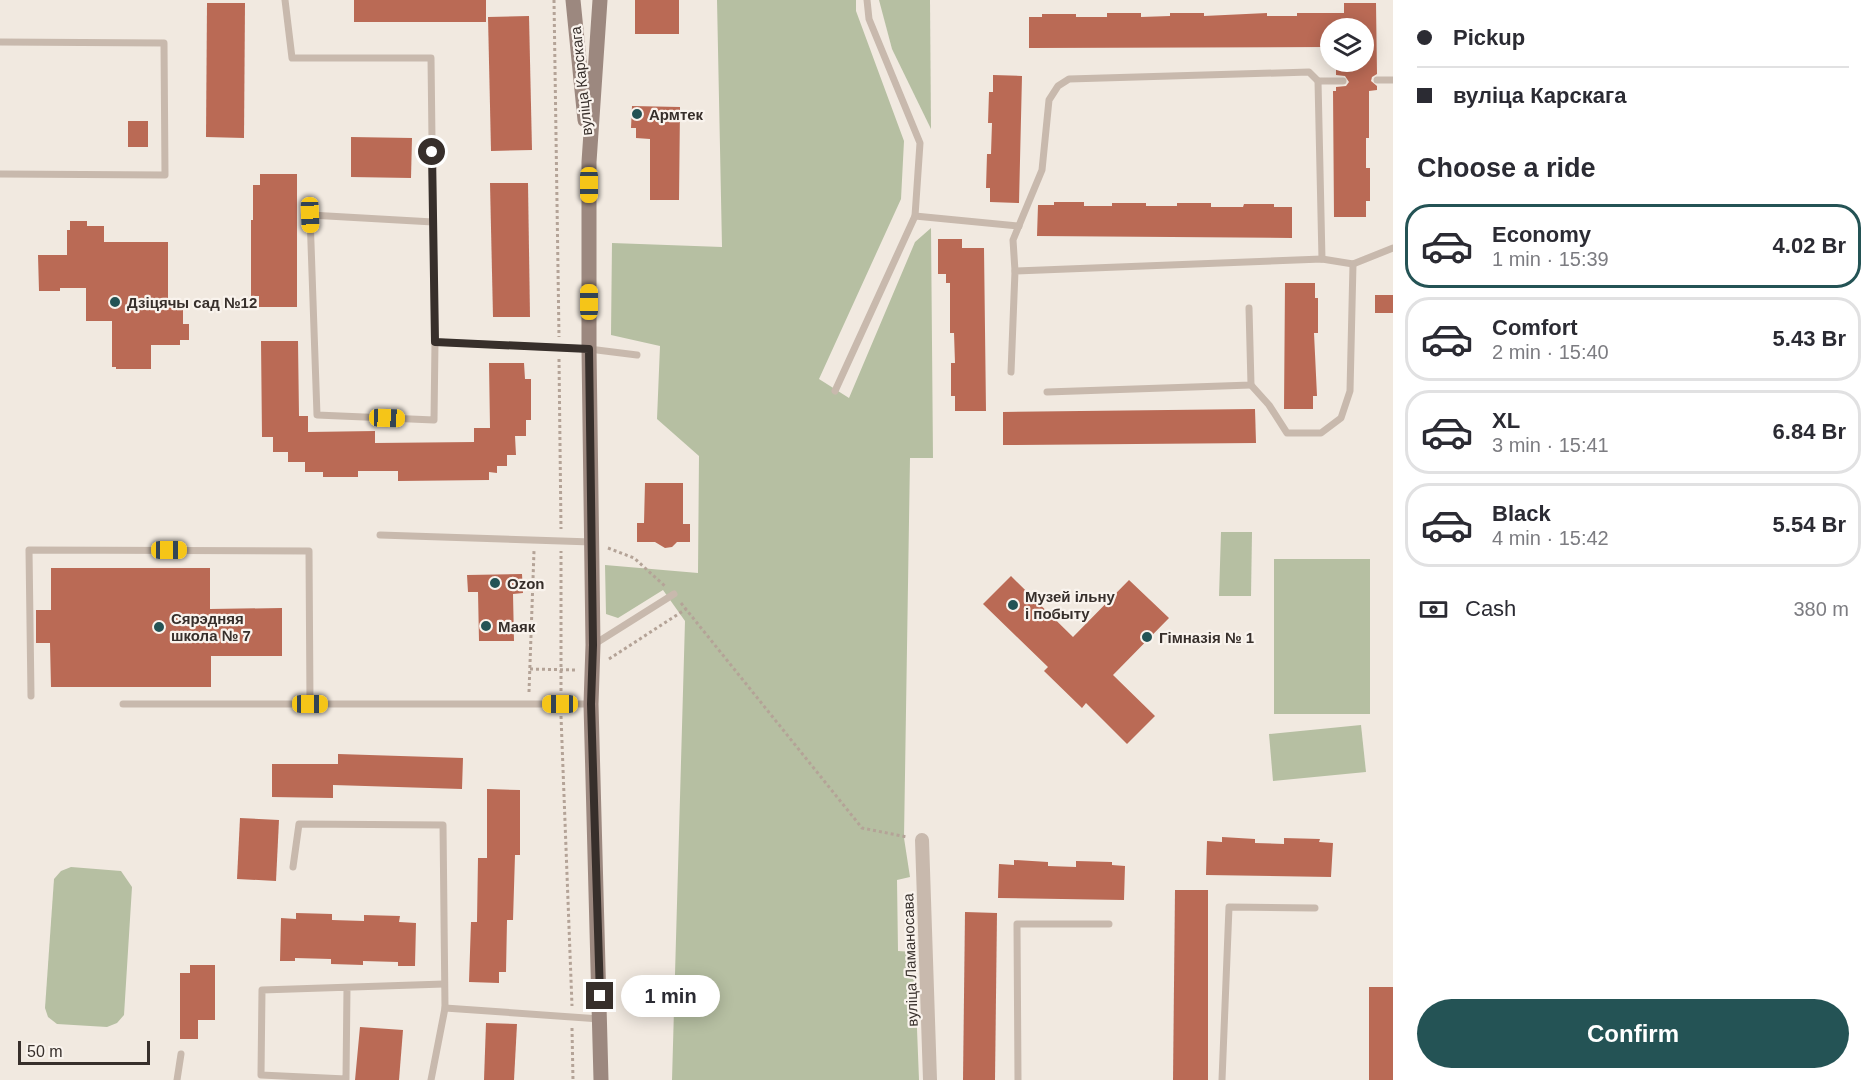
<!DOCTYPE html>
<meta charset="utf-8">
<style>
body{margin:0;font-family:Arial,sans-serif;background:#f7f7f7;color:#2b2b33;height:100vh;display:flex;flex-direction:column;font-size:22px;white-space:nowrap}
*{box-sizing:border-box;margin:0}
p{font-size:20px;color:#7c7c81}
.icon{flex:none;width:33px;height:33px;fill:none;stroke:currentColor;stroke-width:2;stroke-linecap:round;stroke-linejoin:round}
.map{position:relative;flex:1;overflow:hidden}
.drawer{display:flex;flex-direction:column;background:#fff;width:480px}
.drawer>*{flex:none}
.banner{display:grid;align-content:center;height:132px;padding:0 24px;background:#fff}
.tools{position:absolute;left:1320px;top:18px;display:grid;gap:12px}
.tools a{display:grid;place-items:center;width:54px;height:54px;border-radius:50%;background:#fff;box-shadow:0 3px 15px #0003;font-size:30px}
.scale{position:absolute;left:18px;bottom:15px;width:132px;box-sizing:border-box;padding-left:6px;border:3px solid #372f2b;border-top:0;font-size:16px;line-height:21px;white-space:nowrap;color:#372f2b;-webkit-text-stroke:4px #f9f3ed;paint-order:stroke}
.end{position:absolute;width:27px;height:27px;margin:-14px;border:8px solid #372f2b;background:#fff;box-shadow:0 0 0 3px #fff}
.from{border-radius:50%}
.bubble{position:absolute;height:42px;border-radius:21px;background:#fff;box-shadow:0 3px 15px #0003;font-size:20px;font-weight:700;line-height:42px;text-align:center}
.car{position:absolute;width:18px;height:36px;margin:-18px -9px;border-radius:8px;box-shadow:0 0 4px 2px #0007;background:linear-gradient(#f5c518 24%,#345 0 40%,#f5c518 0 76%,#345 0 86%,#f5c518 0)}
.banner b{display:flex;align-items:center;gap:21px;height:57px;font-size:22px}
.banner b+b{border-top:2px solid #e1e1e2}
.banner i{width:15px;height:15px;background:#2b2b33}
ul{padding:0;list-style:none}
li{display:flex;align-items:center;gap:18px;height:84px;margin:0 12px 9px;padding:0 12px;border:3px solid #e1e1e2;border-radius:24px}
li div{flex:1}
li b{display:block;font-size:22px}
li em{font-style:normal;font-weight:700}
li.selected{border-color:#245355}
li>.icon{width:54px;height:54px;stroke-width:1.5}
h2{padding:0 24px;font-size:27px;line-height:72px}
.pay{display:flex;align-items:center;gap:15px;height:66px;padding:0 24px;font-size:22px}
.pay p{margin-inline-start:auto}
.action{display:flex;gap:12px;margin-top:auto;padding:12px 24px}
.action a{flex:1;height:69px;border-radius:36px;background:#245355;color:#fff;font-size:24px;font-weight:700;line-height:69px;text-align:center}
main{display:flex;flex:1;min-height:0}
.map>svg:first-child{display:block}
.green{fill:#b6bfa2}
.building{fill:#ba6a55}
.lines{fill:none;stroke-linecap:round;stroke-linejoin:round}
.path{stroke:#b4a397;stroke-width:3;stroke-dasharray:3 3;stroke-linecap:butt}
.lane{stroke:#c8b9ad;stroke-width:7}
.street{stroke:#c8b9ad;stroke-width:14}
.secondary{stroke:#9c887f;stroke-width:15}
.route{stroke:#372f2b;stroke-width:8}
.poi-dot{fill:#245355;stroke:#f9f3ed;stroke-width:2}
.labels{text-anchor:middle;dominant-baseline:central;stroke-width:4.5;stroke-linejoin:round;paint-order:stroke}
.street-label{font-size:15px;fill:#372f2b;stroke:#f9f3ed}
.poi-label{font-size:15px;font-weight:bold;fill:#372f2b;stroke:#f9f3ed;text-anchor:start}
</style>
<main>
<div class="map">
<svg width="1393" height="1080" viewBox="0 0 1393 1080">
<rect width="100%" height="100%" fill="#f1e9e0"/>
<g class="green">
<path d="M717,0H856V11L904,141L901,199L819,379L849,398L915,242L931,228L933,458H910L904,838L910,877L897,880L898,951L914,952L919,1080H672L685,621L663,590L618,618L606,614L605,565L698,573L699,456L657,419L660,346L611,335L612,243L722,247Z"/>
<path d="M879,0H930L931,129L892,49Z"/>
<path d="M1221,532H1252L1251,596H1219Z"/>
<rect x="1274" y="559" width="96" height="155"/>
<path d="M1361,725L1366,772L1273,781L1269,734Z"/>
<path d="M71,867L121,871L132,887L124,1015L117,1023L107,1027L57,1024L48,1017L45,1008L54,879L61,871Z"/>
</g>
<g class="building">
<rect x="354" y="0" width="132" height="22"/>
<rect x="635" y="0" width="44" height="34"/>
<path d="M207,3H245L244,138L206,137Z"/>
<path d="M1344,3H1376L1377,74L1372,77L1371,81L1377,86V90L1369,91V138H1366V168H1370V201H1366V217H1334L1333,91H1336V87L1346,86L1349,82L1345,76L1336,75V62H1364V28H1330V47L1029,48V17H1042V14H1076V17H1107V13H1141V17L1170,16V13H1204V16L1267,13V16H1297V13H1344Z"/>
<path d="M529,16L532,150L491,151L488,17Z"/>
<path d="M993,75L1022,76L1019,203L990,202V188H986L987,154H991L992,123H988L989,92H993Z"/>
<path d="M632,106L680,107L679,200H650V139L636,138V128H631Z"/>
<rect x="128" y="121" width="20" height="26"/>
<path d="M351,137L412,138L411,178L351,177Z"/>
<path d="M260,174H297V307H259V296H251V220H253V185H260Z"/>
<path d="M490,183H528L530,317H493Z"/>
<path d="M1054,202H1084V206H1112V203H1146V206H1177V203H1211V207H1243L1244,204H1274V207H1292V238L1037,236L1038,205H1054Z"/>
<path d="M70,221H87V226H104V242H168V307H183V324H189V340H180V345H151V369H116V367H112V321H86V288H60V291H39L38,255H67V230H70Z"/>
<path d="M938,239H962V248H984L986,411H955V396H951V363H955L954,333H950V283H946V274H938Z"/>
<path d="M1285,283H1315V298H1318V333H1314L1317,396H1313V409H1284Z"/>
<rect x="1375" y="295" width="18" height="18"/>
<path d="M261,341H298L299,416H308V432L375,431V443L474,442V428H490L489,363H524L525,379H531V420H526V436H515L516,455H507V466H497V473L489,472V480L398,481V471H358V477H323V472H305V462H288V452H273V437H262Z"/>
<path d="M1255,409L1256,443L1003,445V412Z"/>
<path d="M645,483H683V524H690V542H677L672,547L665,548L655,542H637V523H644Z"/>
<path d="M51,568H210V609L282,608V656H211V687H51L50,643H36V610H51Z"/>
<path d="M522,574L523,593L513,594L514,641H479L478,592H468L467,575Z"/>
<path d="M1011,576L1073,637L1129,580L1169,618L1113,675L1155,716L1127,744L1086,703L1082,708L1044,671L1048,667L983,604Z"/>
<path d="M338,754L463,758L462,789L333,785V798L272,797V764H338Z"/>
<path d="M487,789L520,790V855H515L513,920H507L506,972H499V983L469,982L471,922H477L478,858H487Z"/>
<path d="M240,818L279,820L276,881L237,879Z"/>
<path d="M1222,837L1255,839V843L1284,844V838L1320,839L1319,842L1333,843L1331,877L1206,875L1207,841L1222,842Z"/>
<path d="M1014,860L1048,862V866L1076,867V861L1112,862V865L1125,866L1124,900L998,898L999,864L1014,865Z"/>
<path d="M1175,890H1208V1080H1173Z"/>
<path d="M965,912L997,913L995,1080H963Z"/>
<path d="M296,913L332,914V920L364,921V915L400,916L399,922L416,923L415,966H398V962L363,961V965L331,964V959L295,958V961H280L281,918L296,919Z"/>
<path d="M190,965H215V1020H198V1039H180V973H190Z"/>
<rect x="1369" y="987" width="24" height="93"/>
<path d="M486,1023L517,1024L514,1080H484Z"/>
<path d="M360,1027L403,1030L399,1080H355Z"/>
</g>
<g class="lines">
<g class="path">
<path d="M554,0L559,337"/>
<path d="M559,359L561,529"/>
<path d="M608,548L634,558L666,587"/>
<path d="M681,603L862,828L907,837"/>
<path d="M609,659L686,609"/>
<path d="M530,669L576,670"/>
<path d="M561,691V551"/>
<path d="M529,692L534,551"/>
<path d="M561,716L572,1006"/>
<path d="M572,1028L573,1080"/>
</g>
<g class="lane">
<path d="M285,0L292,58H431L433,222"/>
<path d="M0,42L164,43L165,175L0,174"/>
<path d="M1377,80H1393"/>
<path d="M1318,81H1343"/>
<path d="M915,216L1019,226"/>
<path d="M1015,271L1013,240L1042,170L1049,100L1058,86L1069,79L1309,72L1318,81L1322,259"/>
<path d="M435,342L434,420L317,415L310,215L433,222L435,342L589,349L637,355"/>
<path d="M1011,372L1015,271L1322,259L1353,264L1393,248"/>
<path d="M1251,385L1269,405L1287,433H1321L1341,418L1350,391L1353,264"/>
<path d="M835,391L915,216L920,143L869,19L867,0"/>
<path d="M1047,392L1251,385L1249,308"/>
<path d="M380,535L592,542"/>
<path d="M593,645L674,594"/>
<path d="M31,696L29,550L309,551L310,704"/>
<path d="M123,704H591"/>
<path d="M293,867L299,824L443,825L445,1008L431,1080"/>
<path d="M347,988L346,1079L261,1075L262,990L444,984"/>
<path d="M445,1008L600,1019"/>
<path d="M177,1080L181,1054"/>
<path d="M1018,1080L1017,924H1109"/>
<path d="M1222,1080L1229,907L1315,908"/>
</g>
<path class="street" d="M922,840L930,1080"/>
<g class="secondary">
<path d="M573,0L585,120"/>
<path d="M600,0L589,162V349L593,645L591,704L601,1080"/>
</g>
</g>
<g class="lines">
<path class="route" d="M432,152L435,342L589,349L593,645L591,704L600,996"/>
</g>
<g class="poi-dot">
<circle cx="637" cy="114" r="6"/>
<circle cx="115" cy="302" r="6"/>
<circle cx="495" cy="583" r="6"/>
<circle cx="1013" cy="605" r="6"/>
<circle cx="486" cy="626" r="6"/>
<circle cx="159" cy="627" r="6"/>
<circle cx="1147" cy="637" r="6"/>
</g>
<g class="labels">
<g class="street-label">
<text transform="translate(581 81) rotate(-96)">вуліца Карскага</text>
<text transform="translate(910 960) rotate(-92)">вуліца Ламаносава</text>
</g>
<g class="poi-label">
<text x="649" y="114">Армтек</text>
<text x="127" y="302">Дзіцячы сад №12</text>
<text x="507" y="583">Ozon</text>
<text x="1025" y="596">Музей ільну<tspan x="1025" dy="17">і побыту</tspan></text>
<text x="171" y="618">Сярэдняя<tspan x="171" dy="17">школа № 7</tspan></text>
<text x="498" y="626">Маяк</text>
<text x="1159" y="637">Гімназія № 1</text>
</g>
</g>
</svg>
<div class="tools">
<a><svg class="icon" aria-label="layers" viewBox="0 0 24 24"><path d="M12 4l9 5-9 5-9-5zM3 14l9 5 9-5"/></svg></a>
</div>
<div class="scale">50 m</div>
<i class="end from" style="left:432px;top:152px"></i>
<i class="end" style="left:600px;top:996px"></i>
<div class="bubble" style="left:621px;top:975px;width:99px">1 min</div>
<i class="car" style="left:589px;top:185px;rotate:180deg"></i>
<i class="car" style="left:310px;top:215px;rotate:178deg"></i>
<i class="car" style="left:589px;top:302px;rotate:0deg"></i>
<i class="car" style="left:387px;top:418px;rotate:92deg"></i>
<i class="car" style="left:169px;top:550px;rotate:90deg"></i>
<i class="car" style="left:310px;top:704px;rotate:90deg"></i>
<i class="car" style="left:560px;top:704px;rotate:270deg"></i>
</div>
<section class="drawer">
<div class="banner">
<b><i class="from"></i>Pickup</b>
<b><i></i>вуліца Карскага</b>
</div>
<h2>Choose a ride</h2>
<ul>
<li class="selected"><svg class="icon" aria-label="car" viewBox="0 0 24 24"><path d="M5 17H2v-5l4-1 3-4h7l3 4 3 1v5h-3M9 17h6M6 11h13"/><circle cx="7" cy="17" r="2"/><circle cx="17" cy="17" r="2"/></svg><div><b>Economy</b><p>1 min · 15:39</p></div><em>4.02 Br</em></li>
<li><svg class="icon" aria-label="car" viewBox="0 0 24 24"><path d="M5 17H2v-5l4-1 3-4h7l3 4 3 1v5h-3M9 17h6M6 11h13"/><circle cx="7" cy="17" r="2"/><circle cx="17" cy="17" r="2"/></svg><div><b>Comfort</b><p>2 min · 15:40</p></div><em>5.43 Br</em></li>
<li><svg class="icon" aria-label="car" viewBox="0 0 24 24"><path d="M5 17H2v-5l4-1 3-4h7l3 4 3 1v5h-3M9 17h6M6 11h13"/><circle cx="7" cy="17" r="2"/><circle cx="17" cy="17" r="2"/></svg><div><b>XL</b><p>3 min · 15:41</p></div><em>6.84 Br</em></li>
<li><svg class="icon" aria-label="car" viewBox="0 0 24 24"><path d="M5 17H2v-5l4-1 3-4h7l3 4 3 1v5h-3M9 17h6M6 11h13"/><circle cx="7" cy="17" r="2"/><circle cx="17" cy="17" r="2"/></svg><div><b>Black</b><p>4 min · 15:42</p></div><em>5.54 Br</em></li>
</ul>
<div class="pay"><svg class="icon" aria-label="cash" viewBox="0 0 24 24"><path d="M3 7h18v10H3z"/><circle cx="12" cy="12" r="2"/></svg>Cash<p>380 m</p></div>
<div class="action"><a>Confirm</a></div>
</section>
</main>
